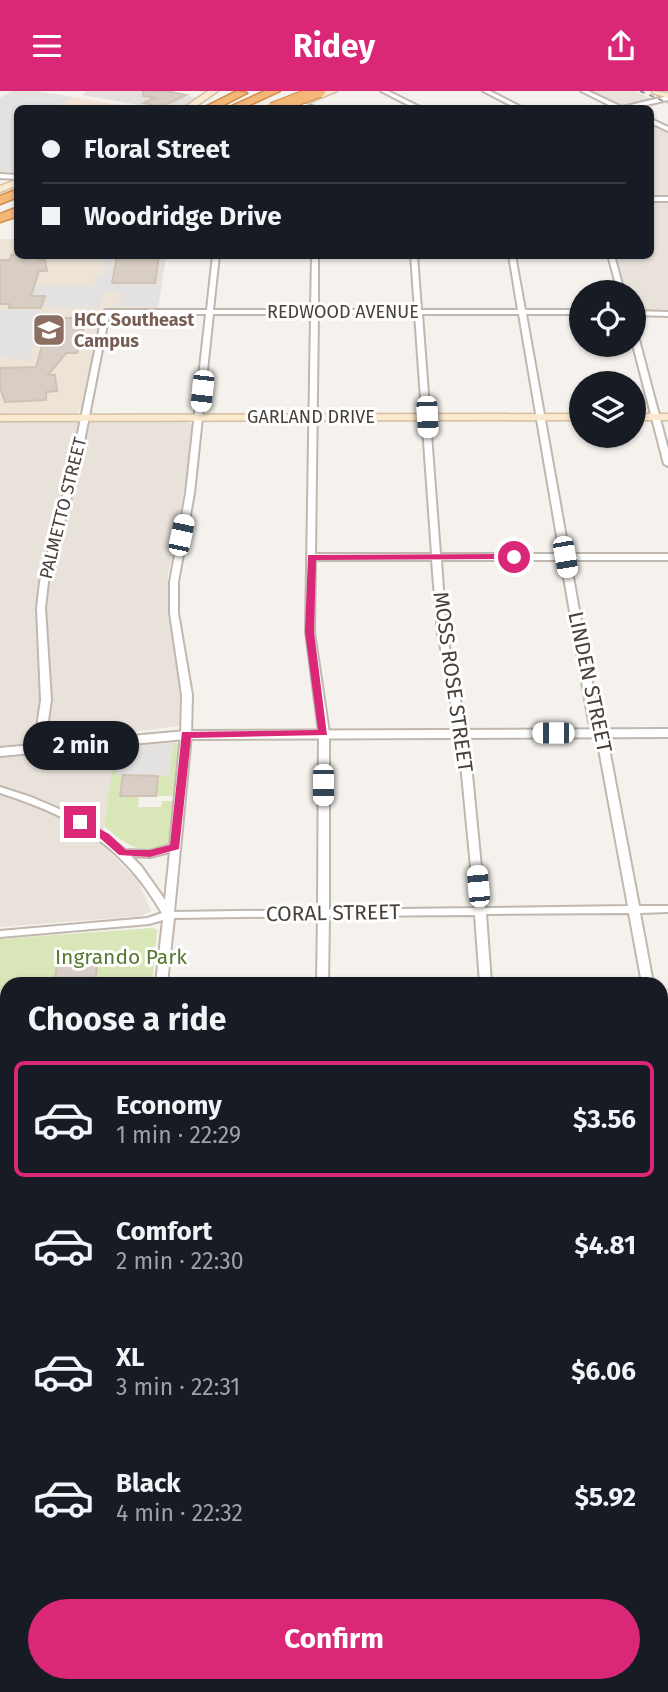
<!DOCTYPE html>
<meta charset="utf-8">
<style>
body{margin:0;font-family:"Fira Sans",sans-serif;background:#242831;color:#f1f3f6;height:100vh;display:flex;flex-direction:column;font-size:26px;white-space:nowrap}
*{box-sizing:border-box;margin:0}
p{font-size:23px;color:#9ea1a6}
.icon{flex:none;width:38px;height:38px;fill:none;stroke:currentColor;stroke-width:2;stroke-linecap:round;stroke-linejoin:round}
.map{position:relative;flex:1;overflow:hidden}
.side{position:absolute;left:0px;top:886px;width:668px;height:716px;display:flex;flex-direction:column;background:#171b24;border-radius:21px 21px 0 0;box-shadow:0 2px 5px #0004}
.side>*{flex:none}
.hud{position:absolute;left:14px;top:14px;width:640px;height:154px;border-radius:10px;box-shadow:0 2px 5px #0004;display:grid;align-content:center;height:154px;padding:0 28px;background:#171b24}
.tools{position:absolute;left:569px;top:189px;display:grid;gap:14px}
.tools a{display:grid;place-items:center;width:77px;height:77px;border-radius:50%;background:#171b24;box-shadow:0 2px 5px #0004;font-size:35px}
.end{position:absolute;width:32px;height:32px;margin:-16px;border:9px solid #db2777;background:#fff;box-shadow:0 0 0 4px #fff}
.from{border-radius:50%}
.bubble{position:absolute;height:49px;border-radius:24px;background:#171b24;box-shadow:0 2px 5px #0004;font-size:23px;font-weight:700;line-height:49px;text-align:center}
.car{position:absolute;width:21px;height:42px;margin:-21px -10px;border-radius:9px;box-shadow:0 0 5px 2px #0007;background:linear-gradient(#fff 24%,#345 0 40%,#fff 0 76%,#345 0 86%,#fff 0)}
.hud b{display:flex;align-items:center;gap:24px;height:66px;font-size:26px}
.hud b+b{border-top:2px solid #363941}
.hud i{width:18px;height:18px;background:#f1f3f6}
ul{padding:0;list-style:none}
li{display:flex;align-items:center;gap:21px;height:116px;margin:0 14px 10px;padding:0 14px;border:4px solid transparent;border-radius:10px}
li div{flex:1}
li b{display:block;font-size:26px}
li em{font-style:normal;font-weight:700}
li.active{border-color:#db2777}
li>.icon{width:63px;height:63px;stroke-width:1.5}
h2{padding:0 28px;font-size:32px;line-height:84px}
.button{display:flex;gap:14px;margin-top:auto;padding:14px 28px}
.button a{flex:1;height:80px;border-radius:42px;background:#db2777;color:#fff;font-size:28px;font-weight:700;line-height:80px;text-align:center}
header{display:flex;justify-content:space-between;align-items:center;height:91px;padding:0 28px;background:#db2777;color:#fff;font-size:32px;font-weight:700}
.map>svg:first-child{display:block}
.residential{fill:#e8e2da}
.commercial{fill:#f5e5d9}
.industrial{fill:#e5e0dd}
.education{fill:#ede3d7}
.green{fill:#d8e6b8}
.parking{fill:#e4e2e0}
.building{fill:#d9cec5;stroke:#d0c2b5;stroke-width:2}
.lines{fill:none;stroke-linecap:round;stroke-linejoin:round}
.minor-casing{stroke:#c0b7af;stroke-width:4}
.tertiary-casing{stroke:#c0b7af;stroke-width:4}
.secondary-casing{stroke:#d4bfa0;stroke-width:3}
.motorway-casing{stroke:#d48a47;stroke-width:3}
.minor{fill:#fff;fill-rule:evenodd}
.tertiary{fill:#fff;fill-rule:evenodd}
.secondary{fill:#fbeacf;fill-rule:evenodd}
.motorway{fill:#f5b777;fill-rule:evenodd}
.rail{stroke:#999;stroke-width:2;stroke-dasharray:5 5;stroke-linecap:butt}
.motorway-bridge-casing{stroke:#d48a47;stroke-width:14;stroke-linecap:butt}
.motorway-bridge{stroke:#f5b777;stroke-width:12}
.route{fill:#db2777}
.labels{text-anchor:middle;dominant-baseline:central;stroke-width:6;stroke-linejoin:round;paint-order:stroke}
.far-street-label{font-size:18px;fill:#49413a;stroke:#fff}
.far-education-label{font-size:18px;font-weight:bold;fill:#785e54;stroke:#fff;text-anchor:start}
.street-label{font-size:21px;fill:#49413a;stroke:#fff}
.park-label{font-size:21px;fill:#567830;stroke:#fff}
</style>
<header><svg class="icon" aria-label="menu" viewBox="0 0 24 24"><path d="M4 6h16M4 12h16M4 18h16"/></svg>Ridey<svg class="icon" aria-label="share" viewBox="0 0 24 24"><path d="M12 15V3M7 8l5-5 5 5M5 13v7h14v-7"/></svg></header>
<div class="map">
<svg width="668" height="1601" viewBox="0 0 668 1601">
<rect width="100%" height="100%" fill="#f5f1ec"/>
<g class="residential">
<path d="M588,0H634L654,9L624,15Z"/>
<path d="M651,32L668,40V107L651,106Z"/>
<path d="M651,109L668,110V220H634V201H626L615,165L651,164Z"/>
<path d="M182,330L193,334L183,405L168,483V513L180,594L179,635L0,657V331Z"/>
<path d="M117,654L101,752L138,790L151,820L141,825L0,836V667Z"/>
</g>
<path class="commercial" d="M73,6L138,17H56Z"/>
<path class="industrial" d="M87,0H167L198,7L183,17L163,18L82,4Z"/>
<path class="education" d="M0,148H17L18,164L166,165L158,219H101L84,313L77,322L0,323Z"/>
<g class="green">
<path d="M173,651L179,653L174,705H156L158,685L169,684Z"/>
<path d="M116,655L120,656L116,684H123L120,705H139L138,716H161L162,710H173L170,749L167,754C139,766 125,752 104,735Z"/>
<path d="M152,837L157,839L152,892H7V1594H54L48,1601H0V848Z"/>
</g>
<g class="parking">
<path d="M11,0H36L73,6L56,17L18,18L17,82L0,81V7Z"/>
<path d="M106,165H166L158,216H118L121,201H104L100,217L0,215V195H93L96,185L102,184Z"/>
<path d="M0,219H42L29,270L0,266Z"/>
<path d="M173,651L169,685L115,684L120,656Z"/>
</g>
<g class="building">
<path d="M143,0H167L186,4L161,16L144,12L155,7L143,5Z"/>
<path d="M11,164H40L39,169H45L47,180H39L31,205H45L41,217H9L10,213H0V169H10Z"/>
<path d="M117,165H159L155,192H112Z"/>
<path d="M50,227H86L77,262H66L48,284H55L57,300L46,301V309L5,311L0,297V277L36,276Z"/>
<path d="M123,684L158,685L156,705H120Z"/>
<path d="M58,867H98L95,892H54Z"/>
</g>
<g class="lines">
<defs>
<g id="minor">
<path d="M381,0H388L424,18H416Z"/>
<path d="M483,0H490L525,18H518Z"/>
<path d="M581,0H588L622,16L668,5V9L629,18H617Z"/>
<path d="M298,10L317,17V18H308L296,13V11Z"/>
<path d="M651,28L668,36V40L651,32Z"/>
<path d="M0,83L18,84V88L0,87Z"/>
<rect x="651" y="106" width="17" height="4"/>
<path d="M213,164H219L213,219H311L312,164H318V219H415L411,164H417L421,219H518L509,164H515L525,219H581V223H526L569,463H668V469H570L599,631L606,642L639,815H668V821L640,822L653,892H642L629,822L486,823L491,892H480L475,824L329,825L328,892H317L318,825L174,827L167,892H156L163,829L149,833L0,846V840L148,827L162,822C122,753 74,726 0,702V696L31,706L80,727L102,741L125,759L150,760L170,754L181,644L182,604L170,522V491L186,402L206,223H109L79,376L48,491L45,517L51,609L44,657L39,660L34,657L41,609L37,517L40,491L71,376L103,221L106,219H207ZM213,223H311L306,541L319,642L318,819L174,821L191,644L192,604L178,522V491L194,402ZM318,223H415L432,463H315ZM422,223H519L560,463H440ZM315,469H432L438,543L447,586L461,673L475,817L329,819V642L314,541ZM441,469H561L589,631L596,642L628,815L485,817L471,673L456,586L446,543ZM170,761L165,809L141,775L131,765L150,766Z"/>
<path d="M608,164H614L624,201H618Z"/>
<path d="M634,220L668,221V225L634,224Z"/>
<path d="M634,243L638,245L668,358V375L664,373L633,254Z"/>
<path d="M662,963L666,964L668,968V1008L664,1007L662,1000Z"/>
<rect x="662" y="1104" width="6" height="8"/>
<path d="M61,1594H77L75,1601H59Z"/>
<rect x="315" y="1594" width="16" height="7"/>
<path d="M541,1594H557L558,1601H542Z"/>
</g>
<path id="tertiary" d="M668,638V646L186,648L0,665V657L186,640Z"/>
<g id="secondary">
<path d="M208,0H218L192,18H182Z"/>
<path d="M325,0H337L308,12L301,10Z"/>
<path d="M652,0L668,2V7L653,2Z"/>
<path d="M18,88V94L0,101V95Z"/>
<path d="M581,323V329L0,330V324Z"/>
<rect x="634" y="323" width="34" height="6"/>
</g>
<g id="motorway">
<path d="M237,0L247,2L216,18H201Z"/>
<path d="M265,0H280L241,18H225Z"/>
<path d="M18,98V106L0,113V105Z"/>
<path d="M18,116V125L0,131V123Z"/>
</g>
</defs>
<use href="#minor" class="minor-casing"/>
<use href="#tertiary" class="tertiary-casing"/>
<use href="#secondary" class="secondary-casing"/>
<use href="#motorway" class="motorway-casing"/>
<use href="#minor" class="minor"/>
<use href="#tertiary" class="tertiary"/>
<use href="#secondary" class="secondary"/>
<use href="#motorway" class="motorway"/>
<path class="rail" d="M640,0L668,12"/>
<defs>
<path id="motorway-bridge" d="M272,18L319,0"/>
</defs>
<use href="#motorway-bridge" class="motorway-bridge-casing"/>
<use href="#motorway-bridge" class="motorway-bridge"/>
</g>
<path class="route" d="M514,463L517,464V468L316,469L314,541L327,644L191,647L179,758L150,766L119,764L101,748L74,731L83,729L109,743L126,759H150L170,754L182,641L318,639L305,541L308,464Z"/>
<defs>
<symbol id="university-square" viewBox="-11 -11 22 22"><rect x="-9" y="-9" width="18" height="18" rx="4" fill="#8d6e63" stroke="#fff"/><path d="M0-5L7-2L0 1L-7-2ZM-4 1L0 2.5L4 1V4Q0 6-4 4Z" fill="#fff"/></symbol>
</defs>
<g fill-rule="evenodd">
<use href="#university-square" x="30" y="220" width="38" height="38"/>
</g>
<g class="labels">
<g class="far-street-label">
<text x="343" y="221">REDWOOD AVENUE</text>
<text x="311" y="326">GARLAND DRIVE</text>
<text transform="translate(63 417) rotate(-76)">PALMETTO STREET</text>
</g>
<g class="far-education-label">
<text x="74" y="229">HCC Southeast<tspan x="74" dy="21">Campus</tspan></text>
</g>
<g class="street-label">
<text transform="translate(453 591) rotate(82)">MOSS ROSE STREET</text>
<text transform="translate(590 591) rotate(78)">LINDEN STREET</text>
<text transform="translate(333 822) rotate(-1)">CORAL STREET</text>
</g>
<g class="park-label">
<text x="121" y="866">Ingrando Park</text>
</g>
</g>
</svg>
<div class="tools">
<a><svg class="icon" aria-label="locate" viewBox="0 0 24 24"><circle cx="12" cy="12" r="6"/><path d="M12 2v4M12 18v4M2 12h4M18 12h4"/></svg></a>
<a><svg class="icon" aria-label="layers" viewBox="0 0 24 24"><path d="M12 4l9 5-9 5-9-5zM3 14l9 5 9-5"/></svg></a>
</div>
<i class="end from" style="left:514px;top:466px"></i>
<i class="end" style="left:80px;top:731px"></i>
<div class="bubble" style="left:23px;top:630px;width:116px">2 min</div>
<i class="car" style="left:202px;top:300px;rotate:186deg"></i>
<i class="car" style="left:427px;top:326px;rotate:177deg"></i>
<i class="car" style="left:181px;top:444px;rotate:12deg"></i>
<i class="car" style="left:565px;top:466px;rotate:170deg"></i>
<i class="car" style="left:553px;top:642px;rotate:270deg"></i>
<i class="car" style="left:323px;top:694px;rotate:180deg"></i>
<i class="car" style="left:478px;top:795px;rotate:355deg"></i>
<div class="hud">
<b><i class="from"></i>Floral Street</b>
<b><i></i>Woodridge Drive</b>
</div>
<section class="side">
<h2>Choose a ride</h2>
<ul>
<li class="active"><svg class="icon" aria-label="car" viewBox="0 0 24 24"><path d="M5 17H2v-5l4-1 3-4h7l3 4 3 1v5h-3M9 17h6M6 11h13"/><circle cx="7" cy="17" r="2"/><circle cx="17" cy="17" r="2"/></svg><div><b>Economy</b><p>1 min · 22:29</p></div><em>$3.56</em></li>
<li><svg class="icon" aria-label="car" viewBox="0 0 24 24"><path d="M5 17H2v-5l4-1 3-4h7l3 4 3 1v5h-3M9 17h6M6 11h13"/><circle cx="7" cy="17" r="2"/><circle cx="17" cy="17" r="2"/></svg><div><b>Comfort</b><p>2 min · 22:30</p></div><em>$4.81</em></li>
<li><svg class="icon" aria-label="car" viewBox="0 0 24 24"><path d="M5 17H2v-5l4-1 3-4h7l3 4 3 1v5h-3M9 17h6M6 11h13"/><circle cx="7" cy="17" r="2"/><circle cx="17" cy="17" r="2"/></svg><div><b>XL</b><p>3 min · 22:31</p></div><em>$6.06</em></li>
<li><svg class="icon" aria-label="car" viewBox="0 0 24 24"><path d="M5 17H2v-5l4-1 3-4h7l3 4 3 1v5h-3M9 17h6M6 11h13"/><circle cx="7" cy="17" r="2"/><circle cx="17" cy="17" r="2"/></svg><div><b>Black</b><p>4 min · 22:32</p></div><em>$5.92</em></li>
</ul>
<div class="button"><a>Confirm</a></div>
</section>
</div>
